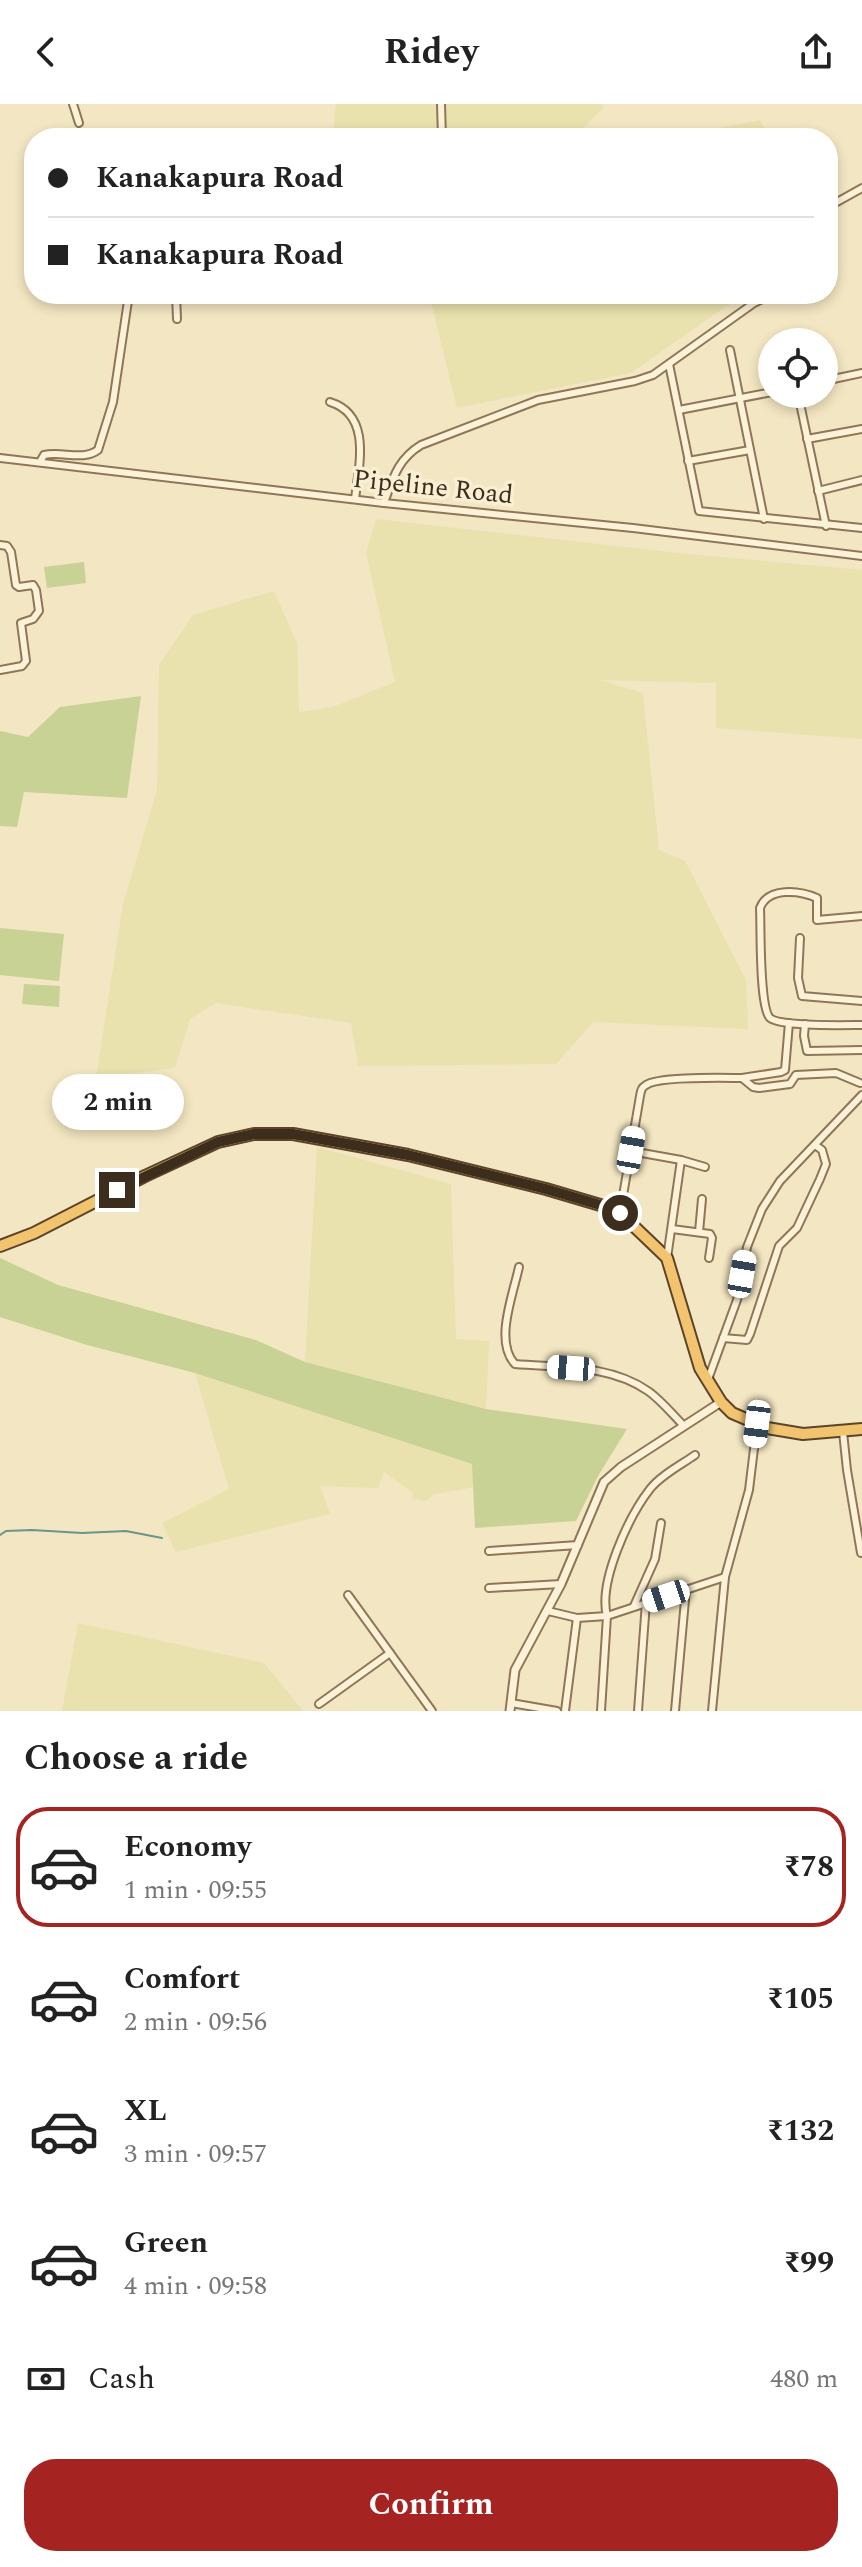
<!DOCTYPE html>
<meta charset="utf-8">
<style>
body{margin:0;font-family:Spectral,serif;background:#f6f6f6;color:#222;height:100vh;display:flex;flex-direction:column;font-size:30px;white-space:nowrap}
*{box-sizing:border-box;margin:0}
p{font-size:26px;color:#767676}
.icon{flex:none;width:44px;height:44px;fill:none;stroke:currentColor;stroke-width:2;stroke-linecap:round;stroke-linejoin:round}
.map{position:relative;height:1607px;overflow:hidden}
.side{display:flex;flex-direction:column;background:#fff;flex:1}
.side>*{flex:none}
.banner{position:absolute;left:24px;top:24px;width:814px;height:176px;border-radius:32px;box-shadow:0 4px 12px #0003;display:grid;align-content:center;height:176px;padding:0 24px;background:#fff}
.buttons{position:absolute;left:758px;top:224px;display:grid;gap:16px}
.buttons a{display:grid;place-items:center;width:80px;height:80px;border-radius:50%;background:#fff;box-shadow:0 4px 12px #0003;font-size:40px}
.end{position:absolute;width:36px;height:36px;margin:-18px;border:10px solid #3d2d1d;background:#fff;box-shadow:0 0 0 4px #fff}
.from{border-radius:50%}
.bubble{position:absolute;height:56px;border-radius:28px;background:#fff;box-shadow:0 4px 12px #0003;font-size:26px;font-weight:700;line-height:56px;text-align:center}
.car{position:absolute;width:24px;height:48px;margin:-24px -12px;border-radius:10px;box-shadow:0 0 6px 2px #0007;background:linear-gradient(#fff 24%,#345 0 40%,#fff 0 76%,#345 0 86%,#fff 0)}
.banner b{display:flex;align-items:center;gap:28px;height:76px;font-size:30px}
.banner b+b{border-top:2px solid #e0e0e0}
.banner i{width:20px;height:20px;background:#222}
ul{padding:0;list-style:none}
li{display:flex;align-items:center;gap:24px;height:120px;margin:0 16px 12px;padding:0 8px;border:4px solid transparent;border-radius:32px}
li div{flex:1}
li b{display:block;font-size:30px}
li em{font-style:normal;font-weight:700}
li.active{border-color:#a52320}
li>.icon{width:72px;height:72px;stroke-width:1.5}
h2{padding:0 24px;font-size:36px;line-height:96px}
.pay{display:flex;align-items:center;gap:20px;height:88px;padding:0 24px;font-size:30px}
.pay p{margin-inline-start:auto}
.primary-button{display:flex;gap:16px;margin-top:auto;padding:16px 24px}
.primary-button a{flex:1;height:92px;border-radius:32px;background:#a52320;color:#fff;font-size:32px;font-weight:700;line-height:92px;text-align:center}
header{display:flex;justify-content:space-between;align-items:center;height:104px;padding:0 24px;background:#fff;font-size:36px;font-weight:700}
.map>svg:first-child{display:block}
.farmland{fill:#e9e2ae}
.green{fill:#c9d295}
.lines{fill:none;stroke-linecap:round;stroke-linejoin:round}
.stream{stroke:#6a958b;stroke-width:2}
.minor-casing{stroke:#8f7657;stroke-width:10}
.tertiary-casing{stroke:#8f7657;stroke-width:11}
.trunk-casing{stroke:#5c442b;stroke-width:14}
.minor{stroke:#fcf2d7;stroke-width:6}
.tertiary{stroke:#fcf2d7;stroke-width:7}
.trunk{stroke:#f2c470;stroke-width:10}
.route{stroke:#3d2d1d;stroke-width:10}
.labels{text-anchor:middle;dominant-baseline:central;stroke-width:7;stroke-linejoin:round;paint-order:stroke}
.street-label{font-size:26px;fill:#3d2d1d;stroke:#f9efd3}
</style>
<header><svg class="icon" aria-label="back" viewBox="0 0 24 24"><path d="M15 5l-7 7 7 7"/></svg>Ridey<svg class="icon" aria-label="share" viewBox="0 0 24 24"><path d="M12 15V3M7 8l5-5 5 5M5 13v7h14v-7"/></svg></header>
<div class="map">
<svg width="862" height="1607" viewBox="0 0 862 1607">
<rect width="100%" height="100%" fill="#f3e6c2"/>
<g class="farmland">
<path d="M336,0H603V4L576,32L577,34H342L333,27Z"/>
<path d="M760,16L770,34H671Z"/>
<path d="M429,190H750L722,205L631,269L457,304Z"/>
<path d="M376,415L679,449L862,466V635L716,624V579L599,576L643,589L659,746L685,757L746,876L748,925L593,918L556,960L358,962L351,919L216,899L190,915L175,964L96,974L123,800L157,686L159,561L193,511L274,487L297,539L299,608L333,603L395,578L366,449Z"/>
<path d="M317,1043L451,1080L456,1235L489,1237L486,1305L305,1258Z"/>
<path d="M195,1269L472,1360L475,1383L435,1390L426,1397L412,1395L413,1389L384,1368L378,1384L320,1382L330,1410L176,1448L162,1419L229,1385Z"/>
<path d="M78,1519L264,1559L303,1607H62Z"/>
</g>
<g class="green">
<path d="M84,458L86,479L47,484L44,463Z"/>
<path d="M141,592L127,694L24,688L17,723L0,722V627L28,633L60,603Z"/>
<path d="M0,824L64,830L59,877L0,871Z"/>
<path d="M24,880L60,882L59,903L22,900Z"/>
<path d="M0,1154L58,1181L256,1236L305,1258L486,1305L627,1325L598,1372L576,1417L475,1424L472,1360L195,1269L87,1241L0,1213Z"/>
</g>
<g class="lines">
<path class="stream" d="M0,1431L6,1427L32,1426L82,1429L126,1427L162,1434"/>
<defs>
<g id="minor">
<path d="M73,0L79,19"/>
<path d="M441,0L442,34"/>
<path d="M828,103L862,84"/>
<path d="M176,190L177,215"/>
<path d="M730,246L764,415"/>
<path d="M669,260L699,407L862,424"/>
<path d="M824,277L862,269"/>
<path d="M798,290L826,422"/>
<path d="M330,298C372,311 359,361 355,395"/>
<path d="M679,306L772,288"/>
<path d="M807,335L862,325"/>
<path d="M0,354L384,399L633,424L862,452"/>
<path d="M688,357L750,346"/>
<path d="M40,358L44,351C62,347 83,357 98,346L113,298L129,190"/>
<path d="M818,387L862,376"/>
<path d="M384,399C393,374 398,355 421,341L538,296L635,277L653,271L754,199L773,190"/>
<path d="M0,441L7,442L11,448L16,481L19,483L33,481L36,486L39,507L33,515L21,519L26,557L22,562L0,566"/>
<path d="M862,812L817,816V794C799,786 768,783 760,804C761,823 759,903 770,914C781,923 845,921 862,921"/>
<path d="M800,834L798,874L802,892L862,897"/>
<path d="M805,920L804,932L807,947L862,946"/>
<path d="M742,974L781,968L785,966L789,919"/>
<path d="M642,1049L681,1056L705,1063"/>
<path d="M620,1109L640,992C641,987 641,984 646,981C658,972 725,974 742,974L753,983L759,984L790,980L796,971L836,969L860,979"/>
<path d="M672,1125L710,1130L712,1134L709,1154"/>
<path d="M699,1128L702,1095"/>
<path d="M667,1154L681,1056"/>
<path d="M519,1163C513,1191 494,1238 515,1260C560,1264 609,1260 648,1287C661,1296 673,1311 684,1322"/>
<path d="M723,1234L747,1236L750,1230L779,1142L797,1124L820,1075L826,1060L822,1046L815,1041"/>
<path d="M707,1278L737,1196L747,1143L762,1105L780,1077L862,991"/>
<path d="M843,1328L847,1366L861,1449"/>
<path d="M489,1447L578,1441"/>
<path d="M725,1473L749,1386L757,1320"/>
<path d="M489,1484L561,1480"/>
<path d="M348,1491L432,1607"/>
<path d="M634,1502L655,1455L661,1419"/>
<path d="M548,1507L577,1514L607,1512C598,1478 629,1412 650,1385C661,1371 681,1361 695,1351"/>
<path d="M511,1599L557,1607"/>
<path d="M319,1600L390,1549"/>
<path d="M565,1607L577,1514"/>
<path d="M601,1607L607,1512L725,1473L712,1607"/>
<path d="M638,1607L646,1498"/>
<path d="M675,1607L686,1485"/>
</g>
<path id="tertiary" d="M510,1607L515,1566L561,1480L604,1378L621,1363L721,1298"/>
<path id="trunk" d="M0,1142L34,1129L145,1072L218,1038L254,1030H293L408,1051L546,1085L607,1103L620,1109L667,1154L700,1264L721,1298L732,1309L767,1324L803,1330L862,1325"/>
</defs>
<use href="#minor" class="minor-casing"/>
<use href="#tertiary" class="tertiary-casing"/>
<use href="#trunk" class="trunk-casing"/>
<use href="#minor" class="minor"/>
<use href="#tertiary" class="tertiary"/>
<use href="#trunk" class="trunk"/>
</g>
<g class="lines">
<path class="route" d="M117,1086L218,1038L254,1030H293L408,1051L546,1085L607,1103L620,1109"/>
</g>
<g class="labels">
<g class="street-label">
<text transform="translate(433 383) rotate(6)">Pipeline Road</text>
</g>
</g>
</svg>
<div class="buttons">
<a><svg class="icon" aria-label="locate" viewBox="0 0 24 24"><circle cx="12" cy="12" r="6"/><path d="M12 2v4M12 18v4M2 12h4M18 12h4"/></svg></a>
</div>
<i class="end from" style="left:620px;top:1109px"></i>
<i class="end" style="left:117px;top:1086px"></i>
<div class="bubble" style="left:52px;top:970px;width:132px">2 min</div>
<i class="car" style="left:631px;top:1046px;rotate:10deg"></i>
<i class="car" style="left:742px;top:1170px;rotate:10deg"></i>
<i class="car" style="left:571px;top:1264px;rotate:274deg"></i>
<i class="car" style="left:757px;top:1320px;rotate:187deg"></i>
<i class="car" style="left:666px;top:1492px;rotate:252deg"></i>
<div class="banner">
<b><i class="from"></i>Kanakapura Road</b>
<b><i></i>Kanakapura Road</b>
</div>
</div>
<section class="side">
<h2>Choose a ride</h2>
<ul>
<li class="active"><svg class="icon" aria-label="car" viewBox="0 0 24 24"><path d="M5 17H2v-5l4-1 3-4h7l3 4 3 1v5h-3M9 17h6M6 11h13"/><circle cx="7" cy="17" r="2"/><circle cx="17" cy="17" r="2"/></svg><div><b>Economy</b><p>1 min · 09:55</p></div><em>₹78</em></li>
<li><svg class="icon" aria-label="car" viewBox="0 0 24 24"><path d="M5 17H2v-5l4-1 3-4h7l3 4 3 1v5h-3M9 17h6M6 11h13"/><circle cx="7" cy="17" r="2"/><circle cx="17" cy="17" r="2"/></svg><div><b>Comfort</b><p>2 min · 09:56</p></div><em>₹105</em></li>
<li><svg class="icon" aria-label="car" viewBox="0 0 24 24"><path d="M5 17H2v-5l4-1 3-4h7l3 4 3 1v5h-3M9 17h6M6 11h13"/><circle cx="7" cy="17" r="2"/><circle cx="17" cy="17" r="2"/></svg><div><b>XL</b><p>3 min · 09:57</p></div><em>₹132</em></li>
<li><svg class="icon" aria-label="car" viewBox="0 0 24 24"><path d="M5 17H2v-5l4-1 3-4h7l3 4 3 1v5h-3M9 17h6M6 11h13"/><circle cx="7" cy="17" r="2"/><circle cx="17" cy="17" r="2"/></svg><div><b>Green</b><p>4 min · 09:58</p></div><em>₹99</em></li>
</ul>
<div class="pay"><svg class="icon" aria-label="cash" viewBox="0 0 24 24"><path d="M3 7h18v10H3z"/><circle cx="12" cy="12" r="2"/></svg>Cash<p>480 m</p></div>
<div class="primary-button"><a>Confirm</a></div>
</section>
